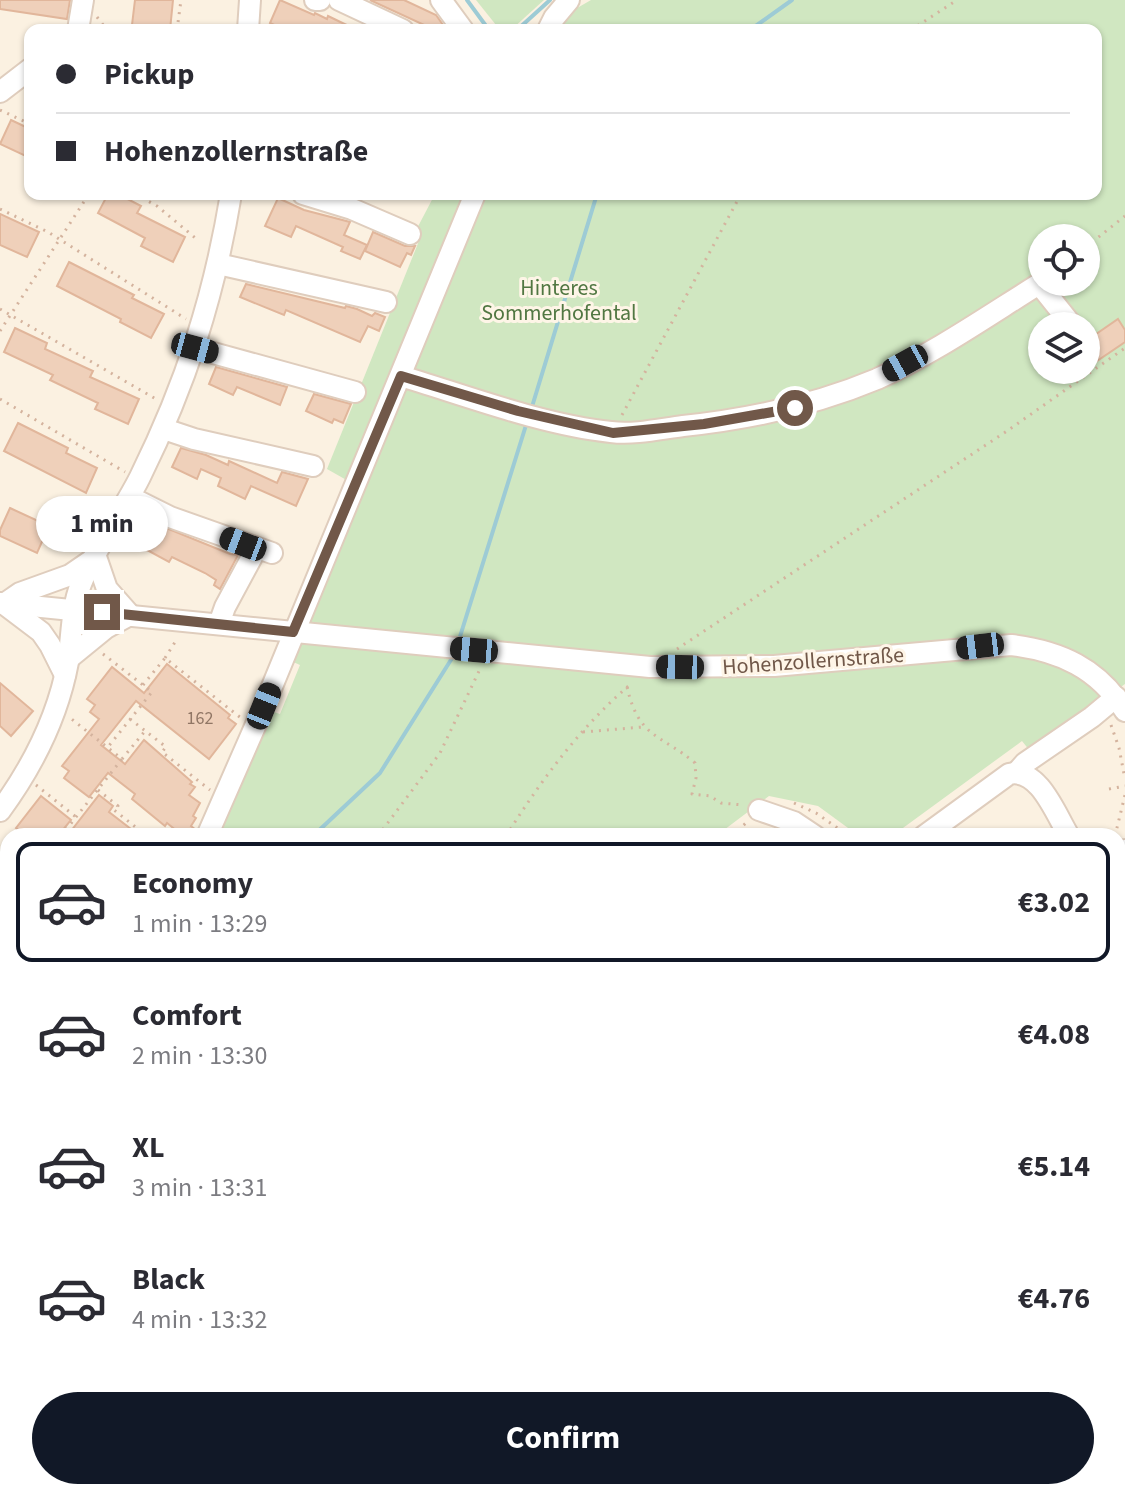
<!DOCTYPE html>
<meta charset="utf-8">
<style>
body{margin:0;font-family:"Source Sans 3",sans-serif;background:#f2f2f3;color:#2b2b33;height:100vh;display:flex;flex-direction:column;font-size:30px;white-space:nowrap}
*{box-sizing:border-box;margin:0}
p{font-size:26px;color:#7c7c81}
.icon{flex:none;width:44px;height:44px;fill:none;stroke:currentColor;stroke-width:2;stroke-linecap:round;stroke-linejoin:round}
.map{position:relative;flex:1;overflow:hidden}
.panel{position:absolute;left:0px;top:828px;width:1126px;height:672px;display:flex;flex-direction:column;background:#fff;border-radius:24px 24px 0 0;box-shadow:0 2px 6px #0004}
.panel>*{flex:none}
.guide{position:absolute;left:24px;top:24px;width:1078px;height:176px;border-radius:16px;box-shadow:0 2px 6px #0004;display:grid;align-content:center;height:176px;padding:0 32px;background:#fff}
.fabs{position:absolute;left:1028px;top:224px;display:grid;gap:16px}
.fabs a{display:grid;place-items:center;width:72px;height:72px;border-radius:50%;background:#fff;box-shadow:0 2px 6px #0004;font-size:40px}
.end{position:absolute;width:36px;height:36px;margin:-18px;border:10px solid #715849;background:#fff;box-shadow:0 0 0 4px #fff}
.from{border-radius:50%}
.bubble{position:absolute;height:56px;border-radius:28px;background:#fff;box-shadow:0 2px 6px #0004;font-size:26px;font-weight:700;line-height:56px;text-align:center}
.car{position:absolute;width:24px;height:48px;margin:-24px -12px;border-radius:10px;box-shadow:0 0 6px 2px #0007;background:linear-gradient(#222 24%,#8ab4d8 0 40%,#222 0 76%,#8ab4d8 0 86%,#222 0)}
.guide b{display:flex;align-items:center;gap:28px;height:76px;font-size:30px}
.guide b+b{border-top:2px solid #e1e1e2}
.guide i{width:20px;height:20px;background:#2b2b33}
ul{padding:14px 0 0;list-style:none}
li{display:flex;align-items:center;gap:24px;height:120px;margin:0 16px 12px;padding:0 16px;border:4px solid transparent;border-radius:16px}
li div{flex:1}
li b{display:block;font-size:30px}
li em{font-style:normal;font-weight:700}
li.selected{border-color:#111827}
li>.icon{width:72px;height:72px;stroke-width:1.5}
.action{display:flex;gap:16px;margin-top:auto;padding:16px 32px}
.action a{flex:1;height:92px;border-radius:48px;background:#111827;color:#fff;font-size:32px;font-weight:700;line-height:92px;text-align:center}
.map>svg:first-child{display:block}
.green{fill:#d0e7c1;fill-rule:evenodd}
.lines{fill:none;stroke-linecap:round;stroke-linejoin:round}
.stream{stroke:#9dcbd5;stroke-width:4}
.building{fill:#efd0ba;stroke:#e1b69b;stroke-width:2}
.minor-casing{stroke:#dfcdbd;stroke-width:24}
.path{stroke:#d4b39e;stroke-width:3;stroke-dasharray:2 6;stroke-linecap:butt}
.minor{stroke:#fff;stroke-width:20}
.route{stroke:#715849;stroke-width:10}
.labels{text-anchor:middle;dominant-baseline:central;stroke-width:6;stroke-linejoin:round;paint-order:stroke}
.number-label{font-size:18px;fill:#907665}
.park-label{font-size:22px;fill:#517742;stroke:#fef5e7}
.street-label{font-size:22px;fill:#715849;stroke:#fef5e7}
</style>
<div class="map">
<svg width="1125" height="1500" viewBox="0 0 1125 1500">
<rect width="100%" height="100%" fill="#fbf1e1"/>
<g class="green">
<path d="M476,0H544L511,30H500Z"/>
<path d="M591,0H1125V684L1030,751L1022,741L892,836H859L818,806L769,796L716,836H214L260,740L271,711L280,714L300,665L291,661L483,194H1096V30H558L565,15ZM1042,238H1086V282H1042ZM1042,326H1086V370H1042Z"/>
<path d="M435,194H470L350,482L327,469L419,241L412,238Z"/>
<path d="M1125,885V1175L1118,1164V905Z"/>
<path d="M0,1181L8,1188V1485L0,1482Z"/>
<path d="M26,1492H424L412,1500H45Z"/>
</g>
<g class="lines">
<g class="stream">
<path d="M467,0L489,30"/>
<path d="M517,30L550,0"/>
<path d="M750,30L792,0"/>
<path d="M531,410L597,194"/>
<path d="M458,643L527,422"/>
<path d="M313,836L380,773L454,655"/>
<path d="M0,1305L8,1293"/>
</g>
</g>
<g class="building">
<path d="M0,0H70L67,19L0,9Z"/>
<path d="M135,0H173L170,30L132,25Z"/>
<path d="M280,0L314,15L315,13L327,19L328,16L357,30H285L270,23Z"/>
<path d="M370,0H404L436,15L443,25L441,30H435Z"/>
<path d="M11,120L30,129V158L0,144Z"/>
<path d="M108,194H118L141,206L137,213L185,237L173,262L141,246L145,238L98,213Z"/>
<path d="M278,198L304,210L350,222L344,235L367,245L360,259L341,251L343,247L296,226L291,237L265,226Z"/>
<path d="M0,214L39,232L27,257L0,245Z"/>
<path d="M373,232L405,246H415L411,255L407,253L400,267L365,251Z"/>
<path d="M69,262L134,295L132,298L164,314L151,338L120,322L121,319L57,286Z"/>
<path d="M246,284L345,308L346,306L357,309L372,316L375,313L385,317L379,331L368,326L360,342L286,310L284,315L240,297Z"/>
<path d="M1118,319L1125,330V342L1097,361L1086,341Z"/>
<path d="M15,328L47,343L45,349L93,371L90,377L139,399L128,424L95,409L98,403L50,380L53,375L4,352Z"/>
<path d="M216,367L287,387L280,405L237,387L233,395L209,384Z"/>
<path d="M314,394L351,404L343,423L334,419L332,423L306,411Z"/>
<path d="M18,423L68,448L66,453L97,468L86,493L4,451Z"/>
<path d="M181,448L206,455L228,465L229,461L277,483L282,472L308,479L296,506L251,486L245,499L218,486L221,478L201,469L197,479L172,467Z"/>
<path d="M10,508L49,526L37,553L0,536V530Z"/>
<path d="M149,521L230,554L238,555L220,589L214,585L216,580L205,573L172,557L169,562L136,544Z"/>
<path d="M167,664L230,715L228,718L236,724L209,759L136,701L101,745L125,764L144,740L192,782L190,784L195,787L189,795L200,803L193,816L196,818L191,826L196,830L194,836H183L167,823L165,826L132,799L135,794L108,773L89,797L64,778L69,771L62,766L99,719L90,712L95,705L87,699L112,667L144,693Z"/>
<path d="M0,683L33,711L11,736L0,726Z"/>
<path d="M99,795L113,806L109,812L140,836H78L71,831Z"/>
<path d="M41,796L71,820L58,836H27L16,828Z"/>
</g>
<g class="lines">
<defs>
<g id="minor">
<path d="M315,0H320"/>
<path d="M339,0L403,30"/>
<path d="M441,0L463,30"/>
<path d="M78,30L83,0"/>
<path d="M248,30L250,0"/>
<path d="M548,30L554,18L569,0"/>
<path d="M0,92L30,69"/>
<path d="M303,194L352,209L410,234"/>
<path d="M218,264L386,302"/>
<path d="M195,348L355,392"/>
<path d="M401,376C467,396 543,425 611,432C634,435 660,429 683,426C750,419 815,405 877,379C933,354 986,317 1039,284L1071,324"/>
<path d="M164,429L194,439L313,466"/>
<path d="M130,497L170,517L272,553"/>
<path d="M96,557L107,589L130,615"/>
<path d="M0,603L650,667L774,666L1011,645C1060,651 1098,668 1125,711"/>
<path d="M4,604L20,593L70,575L89,562"/>
<path d="M4,604L41,632L50,645L65,675"/>
<path d="M219,624L225,607L253,555"/>
<path d="M68,659L106,628L130,615"/>
<path d="M1017,772L1025,763L1092,717L1116,697"/>
<path d="M759,810L794,822L815,836"/>
<path d="M0,811C33,766 58,716 68,662C72,636 71,609 81,584C95,548 122,513 140,477C186,384 214,297 231,194"/>
<path d="M207,836L264,706L475,194"/>
<path d="M924,836L1009,774C1039,767 1056,815 1069,836"/>
<path d="M1118,868L1125,850"/>
<path d="M0,1153L8,1142"/>
<path d="M1118,1258L1125,1265"/>
<path d="M16,1492L34,1500"/>
<path d="M528,1492L531,1500"/>
<path d="M422,1500L434,1492"/>
</g>
</defs>
<use href="#minor" class="minor-casing"/>
<g class="path">
<path d="M97,17L107,30"/>
<path d="M177,30L181,0"/>
<path d="M911,30L957,0"/>
<path d="M0,110L30,124"/>
<path d="M135,194L157,206L199,241"/>
<path d="M0,209L48,232L186,319"/>
<path d="M1086,247L1125,216"/>
<path d="M0,309L156,399"/>
<path d="M0,331L89,194"/>
<path d="M1086,363L1091,370"/>
<path d="M0,399L125,472"/>
<path d="M622,415L741,194"/>
<path d="M677,649L1007,431L1125,348"/>
<path d="M103,654L152,692L108,747"/>
<path d="M165,658L177,639"/>
<path d="M143,685L165,658L241,718"/>
<path d="M627,687C639,739 661,734 695,763L696,778L692,794L710,796L721,803L743,805"/>
<path d="M130,719L166,747L162,752L210,790"/>
<path d="M1111,725L1119,748L1125,779"/>
<path d="M583,732L643,727"/>
<path d="M122,759L145,731"/>
<path d="M36,785L76,817"/>
<path d="M1109,789L1125,786"/>
<path d="M98,790L118,806L114,810L147,836"/>
<path d="M794,803L816,813L849,836"/>
<path d="M61,836L122,759L69,717"/>
<path d="M160,836L163,833L167,836"/>
<path d="M378,836L440,753L481,667"/>
<path d="M506,836C542,779 581,726 632,683"/>
<path d="M732,836L747,822"/>
<path d="M1115,836L1125,795"/>
<path d="M0,854L8,860"/>
<path d="M0,914L8,904"/>
<path d="M0,1007L8,1013"/>
<path d="M0,1078L8,1084"/>
<path d="M1118,1336L1125,1339"/>
<path d="M1118,1387H1125"/>
<path d="M0,1407L8,1392"/>
<path d="M117,1492L119,1500"/>
<path d="M767,1492L769,1500"/>
<path d="M1073,1492L1076,1500"/>
</g>
<use href="#minor" class="minor"/>
</g>
<g class="lines">
<path class="route" d="M102,612L293,632L401,376L518,411L613,433L704,424L795,408"/>
</g>
<g class="labels">
<g class="number-label">
<text x="200" y="718">162</text>
</g>
<g class="park-label">
<text x="559" y="288">Hinteres<tspan x="559" dy="25">Sommerhofental</tspan></text>
</g>
<g class="street-label">
<text transform="translate(813 661) rotate(-4)">Hohenzollernstraße</text>
</g>
</g>
</svg>
<div class="fabs">
<a><svg class="icon" aria-label="locate" viewBox="0 0 24 24"><circle cx="12" cy="12" r="6"/><path d="M12 2v4M12 18v4M2 12h4M18 12h4"/></svg></a>
<a><svg class="icon" aria-label="layers" viewBox="0 0 24 24"><path d="M12 4l9 5-9 5-9-5zM3 14l9 5 9-5"/></svg></a>
</div>
<i class="end from" style="left:795px;top:408px"></i>
<i class="end" style="left:102px;top:612px"></i>
<div class="bubble" style="left:36px;top:496px;width:132px">1 min</div>
<i class="car" style="left:195px;top:348px;rotate:105deg"></i>
<i class="car" style="left:905px;top:363px;rotate:241deg"></i>
<i class="car" style="left:243px;top:544px;rotate:291deg"></i>
<i class="car" style="left:980px;top:646px;rotate:263deg"></i>
<i class="car" style="left:474px;top:650px;rotate:275deg"></i>
<i class="car" style="left:680px;top:667px;rotate:271deg"></i>
<i class="car" style="left:264px;top:706px;rotate:22deg"></i>
<div class="guide">
<b><i class="from"></i>Pickup</b>
<b><i></i>Hohenzollernstraße</b>
</div>
<section class="panel">
<ul>
<li class="selected"><svg class="icon" aria-label="car" viewBox="0 0 24 24"><path d="M5 17H2v-5l4-1 3-4h7l3 4 3 1v5h-3M9 17h6M6 11h13"/><circle cx="7" cy="17" r="2"/><circle cx="17" cy="17" r="2"/></svg><div><b>Economy</b><p>1 min · 13:29</p></div><em>€3.02</em></li>
<li><svg class="icon" aria-label="car" viewBox="0 0 24 24"><path d="M5 17H2v-5l4-1 3-4h7l3 4 3 1v5h-3M9 17h6M6 11h13"/><circle cx="7" cy="17" r="2"/><circle cx="17" cy="17" r="2"/></svg><div><b>Comfort</b><p>2 min · 13:30</p></div><em>€4.08</em></li>
<li><svg class="icon" aria-label="car" viewBox="0 0 24 24"><path d="M5 17H2v-5l4-1 3-4h7l3 4 3 1v5h-3M9 17h6M6 11h13"/><circle cx="7" cy="17" r="2"/><circle cx="17" cy="17" r="2"/></svg><div><b>XL</b><p>3 min · 13:31</p></div><em>€5.14</em></li>
<li><svg class="icon" aria-label="car" viewBox="0 0 24 24"><path d="M5 17H2v-5l4-1 3-4h7l3 4 3 1v5h-3M9 17h6M6 11h13"/><circle cx="7" cy="17" r="2"/><circle cx="17" cy="17" r="2"/></svg><div><b>Black</b><p>4 min · 13:32</p></div><em>€4.76</em></li>
</ul>
<div class="action"><a>Confirm</a></div>
</section>
</div>
